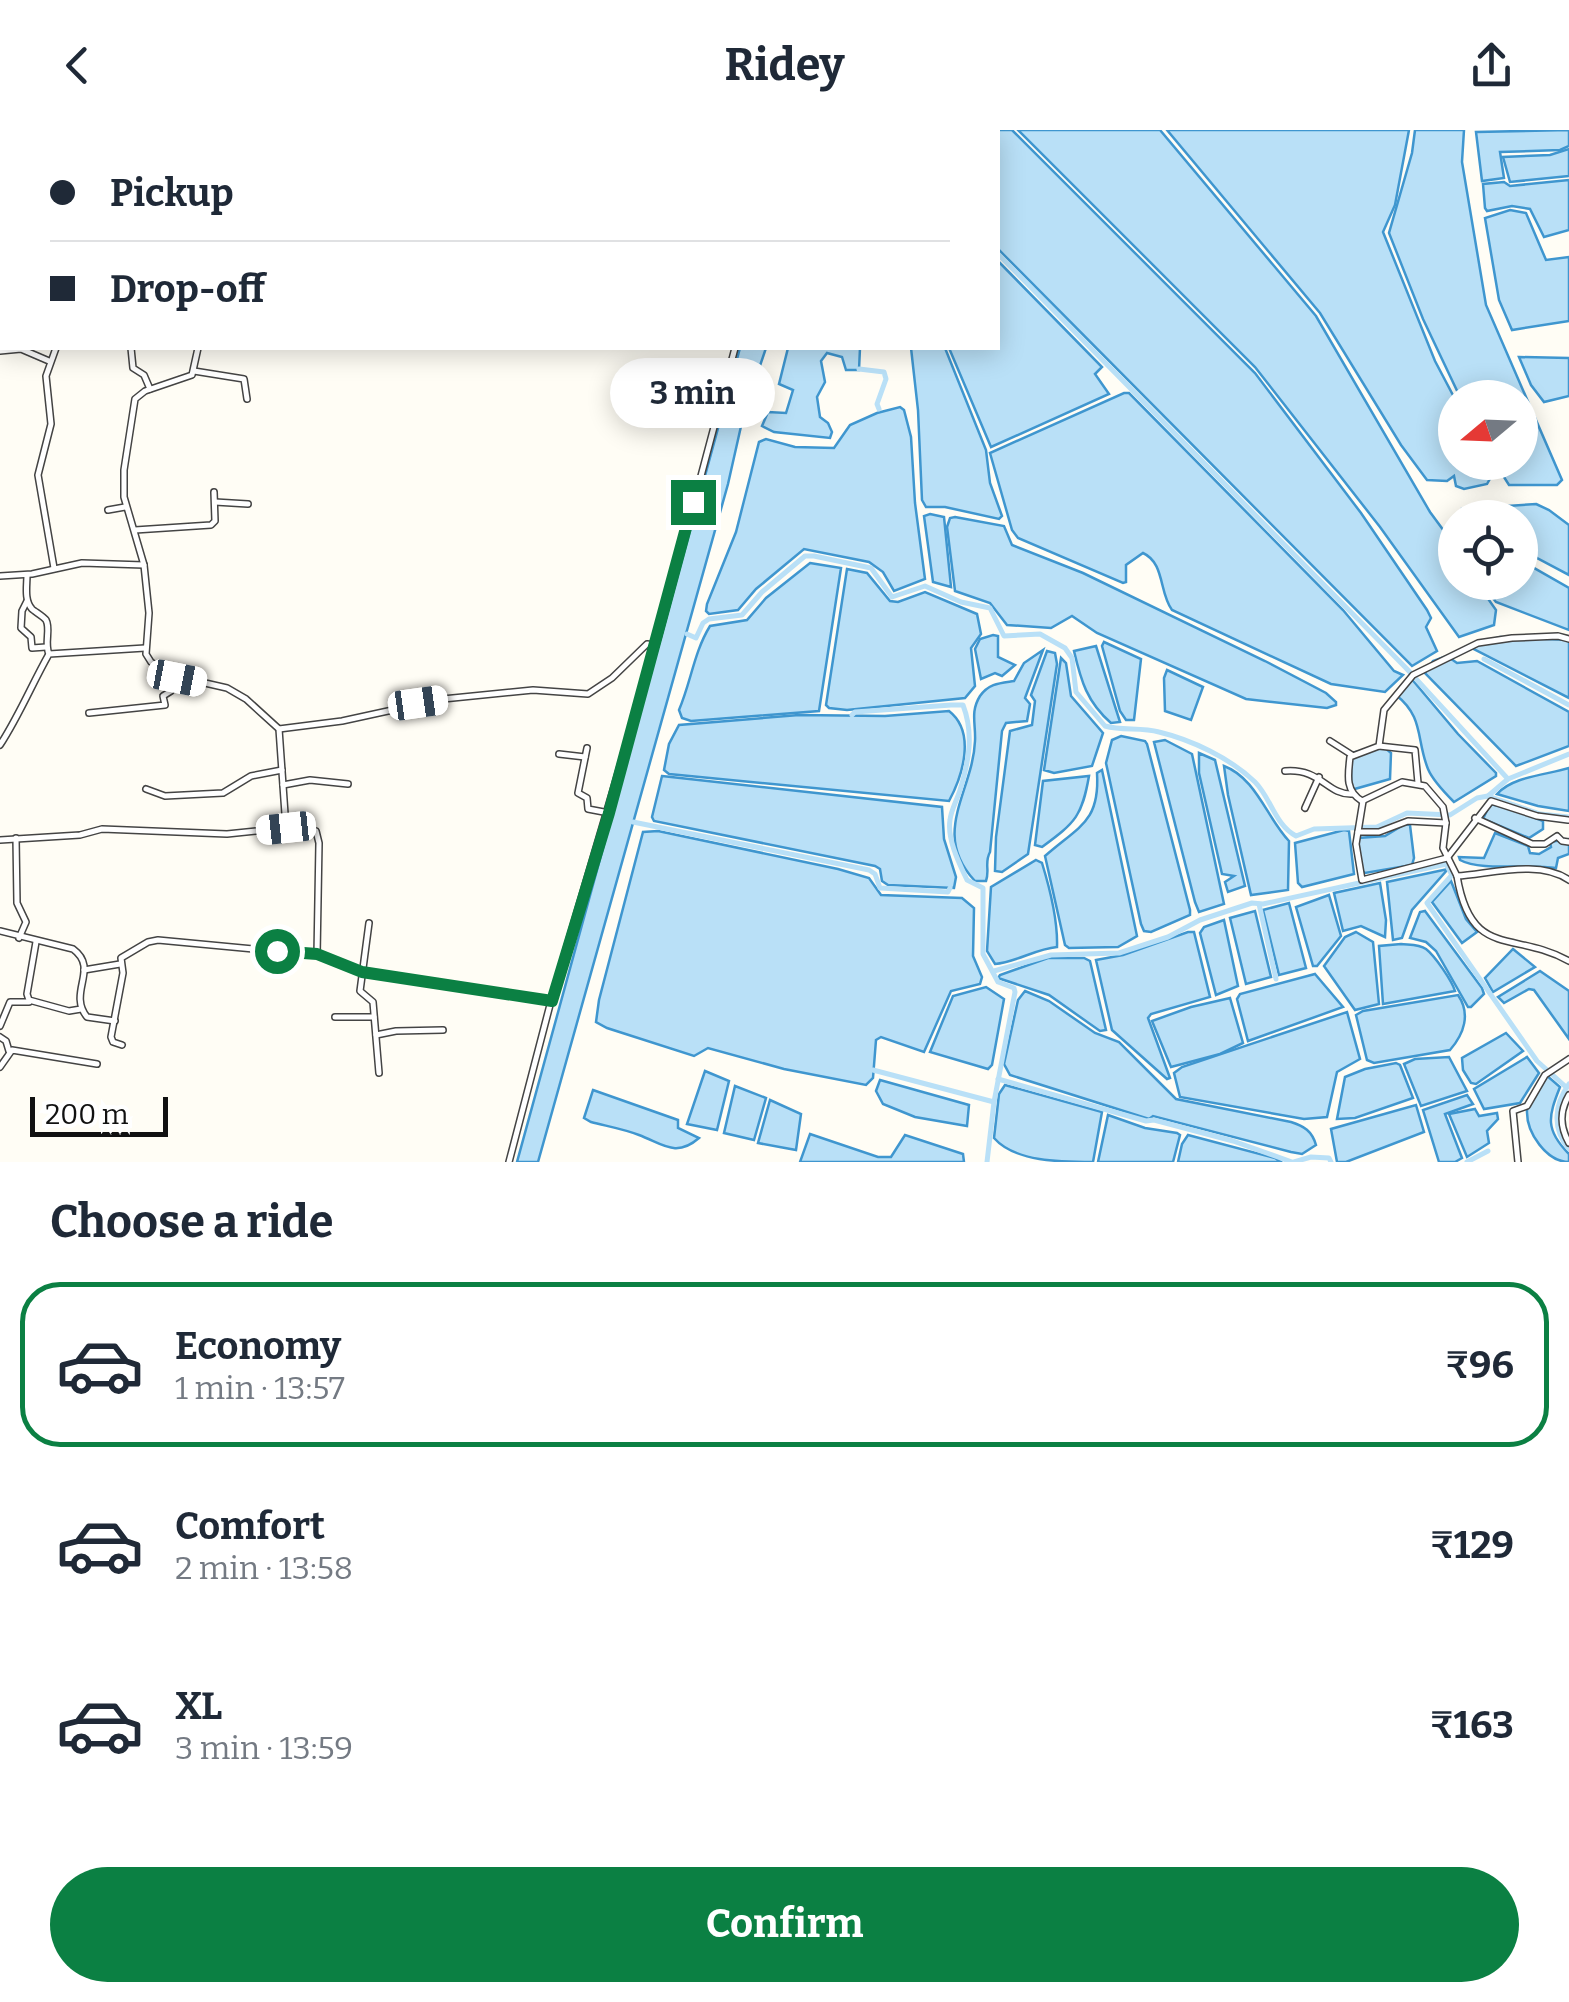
<!DOCTYPE html>
<meta charset="utf-8">
<style>
body{margin:0;font-family:Bitter,serif;background:#f2f2f3;color:#1f2937;height:100vh;display:flex;flex-direction:column;font-size:38px;white-space:nowrap}
*{box-sizing:border-box;margin:0}
p{font-size:32px;color:#747a83}
.icon{flex:none;width:55px;height:55px;fill:none;stroke:currentColor;stroke-width:2;stroke-linecap:round;stroke-linejoin:round}
.map{position:relative;height:1032px;overflow:hidden}
.drawer{display:flex;flex-direction:column;background:#fff;flex:1}
.drawer>*{flex:none}
.top-card{position:absolute;left:0px;top:0px;width:1000px;height:220px;box-shadow:0 5px 25px #0003;display:grid;align-content:center;height:220px;padding:0 50px;background:#fff}
.needle{width:65px;rotate:251deg}
.buttons{position:absolute;left:1438px;top:250px;display:grid;gap:20px}
.buttons a{display:grid;place-items:center;width:100px;height:100px;border-radius:50%;background:#fff;box-shadow:0 5px 25px #0003;font-size:50px}
.scale{position:absolute;left:30px;bottom:25px;width:138px;box-sizing:border-box;padding-left:10px;border:5px solid #111;border-top:0;font-size:28px;line-height:35px;white-space:nowrap;color:#111;-webkit-text-stroke:8px #fff;paint-order:stroke}
.end{position:absolute;width:45px;height:45px;margin:-22px;border:12px solid #0b8043;background:#fff;box-shadow:0 0 0 5px #fff}
.from{border-radius:50%}
.bubble{position:absolute;height:70px;border-radius:35px;background:#fff;box-shadow:0 5px 25px #0003;font-size:32px;font-weight:700;line-height:70px;text-align:center}
.car{position:absolute;width:30px;height:60px;margin:-30px -15px;border-radius:12px;box-shadow:0 0 8px 2px #0007;background:linear-gradient(#fff 24%,#345 0 40%,#fff 0 76%,#345 0 86%,#fff 0)}
.top-card b{display:flex;align-items:center;gap:35px;height:95px;font-size:38px}
.top-card b+b{border-top:2px solid #e0e1e3}
.top-card i{width:25px;height:25px;background:#1f2937}
ul{padding:0;list-style:none}
li{display:flex;align-items:center;gap:30px;height:165px;margin:0 20px 15px;padding:0 30px;border:5px solid transparent;border-radius:40px}
li div{flex:1}
li b{display:block;font-size:38px}
li em{font-style:normal;font-weight:700}
li.on{border-color:#0b8043}
li>.icon{width:90px;height:90px;stroke-width:1.5}
h2{padding:0 50px;font-size:45px;line-height:120px}
.primary-button{display:flex;gap:20px;margin-top:auto;padding:20px 50px}
.primary-button a{flex:1;height:115px;border-radius:60px;background:#0b8043;color:#fff;font-size:40px;font-weight:700;line-height:115px;text-align:center}
header{display:flex;justify-content:space-between;align-items:center;height:130px;padding:0 50px;background:#fff;font-size:45px;font-weight:700}
.map>svg:first-child{display:block}
.water{fill:#b9e0f7;stroke:#3f96cf;stroke-width:2.5}
.lines{fill:none;stroke-linecap:round;stroke-linejoin:round}
.canal{stroke:#b9e0f7;stroke-width:5}
.minor-casing{stroke:#444;stroke-width:8}
.minor{stroke:#fff;stroke-width:5}
.route{stroke:#0b8043;stroke-width:12}
</style>
<header><svg class="icon" aria-label="back" viewBox="0 0 24 24"><path d="M15 5l-7 7 7 7"/></svg>Ridey<svg class="icon" aria-label="share" viewBox="0 0 24 24"><path d="M12 15V3M7 8l5-5 5 5M5 13v7h14v-7"/></svg></header>
<div class="map">
<svg width="1569" height="1032" viewBox="0 0 1569 1032">
<rect width="100%" height="100%" fill="#fffdf5"/>
<g class="water">
<path d="M882,0H1012L1255,243L1361,383L1427,480L1431,488L1426,497L1437,521L1412,536L998,119V2Z"/>
<path d="M1018,0H1160L1316,186L1430,382L1455,416V452L1477,453L1496,480L1494,495L1459,507L1380,397L1255,237Z"/>
<path d="M1167,0H1409L1395,75L1383,102L1435,231L1455,269V332L1488,333L1492,345L1487,354L1464,359L1456,356L1454,346L1447,351L1427,350L1401,315L1320,183Z"/>
<path d="M1415,0H1464L1462,32L1486,175L1562,350L1557,355H1509L1495,333L1520,332V268L1460,267L1423,189L1389,103L1412,23Z"/>
<path d="M1569,0V16L1560,20L1500,22L1504,48L1482,51L1476,2Z"/>
<path d="M1569,19V46L1510,52L1503,27L1550,25Z"/>
<path d="M1569,50V100L1544,107L1530,79L1512,76L1487,81L1485,78L1483,54L1504,52L1510,56Z"/>
<path d="M1510,80L1526,83L1546,130L1569,127V191L1512,200L1499,170L1485,88Z"/>
<path d="M998,131L1102,237L1095,244L1109,264L991,317L949,218H998Z"/>
<path d="M740,218H766L744,283L728,354L538,1032H517Z"/>
<path d="M788,218H860L859,240H846L842,227L827,223L821,231L825,252L817,267L820,287L828,293L832,302L830,308L774,302L762,296L768,282L786,283L793,260L779,254Z"/>
<path d="M911,218H945L986,320L990,353L1002,386L999,389L945,377H926L922,370L918,280Z"/>
<path d="M1519,227L1569,228V266L1544,272L1531,255Z"/>
<path d="M1124,263H1129L1343,480L1394,541L1403,545L1385,562L1331,554L1172,480C1159,463 1165,433 1143,423L1126,435V452L1123,453L1018,408L1012,400L990,323Z"/>
<path d="M900,277L904,280L911,307L915,373L925,449L894,461L883,442L869,432L804,419L756,459L738,480L709,484L706,481L707,474L736,402L759,312L766,309L795,317L834,318L850,295L877,283Z"/>
<path d="M1536,374L1549,380L1569,395V445L1520,419V388L1471,387L1462,382V379Z"/>
<path d="M930,384L944,387L951,457L933,452L924,386Z"/>
<path d="M955,387L1004,396L1012,415L1083,443L1265,531L1326,563L1336,572V575L1327,578L1246,569L1097,503L1072,486L1051,498L1007,495L990,473L955,461L947,397L950,388Z"/>
<path d="M1520,430L1569,458V500L1496,472L1481,453L1520,452Z"/>
<path d="M810,433L841,438L819,581L691,591L682,588L679,580C691,552 694,522 710,496L747,490L766,468Z"/>
<path d="M847,439L867,443L890,471L898,472L925,462L977,484L981,504L971,518L975,556L965,568L847,580L829,578L826,575Z"/>
<path d="M993,505L998,506V527L1015,535L1002,546L995,543L981,549L975,519L980,509Z"/>
<path d="M1500,507L1569,510V568L1468,516Z"/>
<path d="M1104,512L1141,529L1134,590H1126L1120,581L1102,516Z"/>
<path d="M1096,516L1120,592L1111,593C1087,572 1081,551 1074,521Z"/>
<path d="M1043,520L1025,568L1030,574L1027,591L1006,593L1002,601L990,722C984,733 990,740 986,751H975C930,703 973,662 975,611C976,594 970,582 980,566C989,553 1001,553 1014,551L1024,533Z"/>
<path d="M1047,521L1055,523L1057,534L1028,724L1002,742L995,741L996,707L1010,601L1032,595L1035,571L1031,565Z"/>
<path d="M1447,526L1457,533L1477,531L1569,582V616L1516,636L1425,543L1433,531Z"/>
<path d="M1061,528L1066,533L1071,566L1103,603L1092,636L1054,643L1044,640Z"/>
<path d="M1167,540L1203,557L1191,590L1165,581L1164,548Z"/>
<path d="M1410,547L1458,604L1496,643V646L1454,672C1445,663 1433,651 1428,639C1416,609 1424,587 1396,565Z"/>
<path d="M949,581C976,602 963,645 949,671L669,644L664,640L669,614L679,595L799,585L885,586Z"/>
<path d="M1121,606L1145,611L1147,614L1190,780V785L1151,802L1144,801L1141,794L1106,633L1112,610Z"/>
<path d="M1165,610L1192,624L1224,774L1199,782L1195,772L1154,612Z"/>
<path d="M1383,616L1391,623L1390,649L1351,660V623Z"/>
<path d="M1199,623L1215,630L1245,756L1228,762L1225,752L1234,746L1222,744L1199,643Z"/>
<path d="M1224,636C1256,648 1267,688 1289,711L1288,760L1251,765L1228,665Z"/>
<path d="M1569,638V681L1538,676L1497,664C1513,646 1547,645 1569,638Z"/>
<path d="M1102,640L1137,806L1118,817L1069,818L1065,815L1045,726C1079,696 1100,692 1097,643Z"/>
<path d="M662,646L942,677L944,709L956,747L954,758L888,755L882,751L880,739L875,736L654,691L652,687Z"/>
<path d="M1089,646C1082,686 1076,692 1042,717L1035,715L1043,651Z"/>
<path d="M1490,674L1513,679L1543,691V699L1529,708L1483,689Z"/>
<path d="M1405,694L1410,695L1414,728L1412,735L1365,743L1361,740L1358,708L1385,706Z"/>
<path d="M1344,700L1349,701L1354,744L1302,757L1298,753L1295,713Z"/>
<path d="M658,701L838,739L869,748L881,765L962,768L974,778L973,826L982,847L980,854L951,861L924,922L881,907L876,910L873,948L866,955L784,939L708,918L694,926L607,898L596,892L599,870L643,702Z"/>
<path d="M1495,703L1528,716L1530,723L1539,724L1551,717L1550,712L1569,709V724L1558,728L1556,738C1527,733 1482,742 1460,730L1459,727L1484,728Z"/>
<path d="M1036,730L1042,733C1050,759 1058,789 1057,817C1035,819 1017,832 995,834L987,821L991,757Z"/>
<path d="M1448,739L1412,780L1402,808L1393,810L1387,752Z"/>
<path d="M1451,751L1466,789L1477,802L1462,813L1432,772Z"/>
<path d="M1380,753L1386,790L1385,807L1361,796L1343,801L1334,763Z"/>
<path d="M1329,765L1341,806L1317,836H1313L1296,777Z"/>
<path d="M1289,773L1306,838L1279,845L1263,780Z"/>
<path d="M1255,781L1271,847L1246,854L1230,788Z"/>
<path d="M1425,781L1482,858L1484,864L1471,877H1468L1436,821L1426,812L1410,808L1420,782Z"/>
<path d="M1224,790L1238,856L1216,865L1200,803L1204,797Z"/>
<path d="M1188,802H1194L1210,867L1151,884L1148,888L1170,948L1167,949L1112,900L1096,830L1123,825Z"/>
<path d="M1356,802L1373,812L1379,874L1355,880L1324,836L1345,807Z"/>
<path d="M1401,814C1409,815 1419,814 1426,819C1435,826 1452,851 1455,861L1383,874L1379,816Z"/>
<path d="M1513,819L1535,837L1493,862L1485,848Z"/>
<path d="M1048,828H1084L1090,831L1106,900L1100,901L1049,865L998,848L1000,845Z"/>
<path d="M1540,841L1569,861V909L1534,860L1529,859L1504,873L1498,867Z"/>
<path d="M1315,844L1343,877L1248,911L1237,869L1240,864Z"/>
<path d="M986,857L1004,869L992,935L988,939L930,922L953,866Z"/>
<path d="M1025,861L1049,871L1095,903L1119,912L1176,969L1291,992C1304,996 1312,1001 1316,1015L1302,1024L1291,1022L1153,986L1149,989L1010,945L1004,934L1018,870Z"/>
<path d="M1458,865C1471,884 1464,904 1450,920L1374,933L1367,930L1356,885L1363,881Z"/>
<path d="M1230,868L1243,913L1220,924L1171,937L1152,891L1191,877Z"/>
<path d="M1347,882L1360,929L1337,942L1327,987L1304,989L1180,967L1174,943L1182,937Z"/>
<path d="M1506,903L1523,921L1476,954L1471,953L1463,940L1462,928Z"/>
<path d="M1449,927L1467,961L1421,976L1404,934L1415,929Z"/>
<path d="M1527,927L1539,943L1520,973L1484,979L1474,959Z"/>
<path d="M1396,933L1400,935L1413,968L1355,988L1337,989L1345,947L1365,939Z"/>
<path d="M705,941L729,951L717,1000L687,994Z"/>
<path d="M1545,944L1560,957C1548,987 1545,1000 1569,1024V1032C1547,1032 1526,1003 1527,980C1527,969 1539,954 1545,944Z"/>
<path d="M880,950L969,975L967,996L915,987L883,974L876,961Z"/>
<path d="M1005,955L1102,982L1093,1032C1061,1032 1015,1032 994,1008L999,964Z"/>
<path d="M735,956L766,968L754,1010L724,1003Z"/>
<path d="M593,960L678,990V998L699,1008C676,1028 663,1014 639,1005C624,999 606,996 591,992L584,988Z"/>
<path d="M1467,965L1473,974L1445,984L1462,1028L1455,1032H1439L1423,980Z"/>
<path d="M770,970L801,984L796,1020L758,1013Z"/>
<path d="M1416,975L1424,1002L1346,1032H1337L1331,999Z"/>
<path d="M1475,979L1479,986L1497,983L1498,989L1487,1001L1489,1013L1467,1027L1449,984Z"/>
<path d="M1108,985L1145,998L1177,1003L1180,1005L1173,1032H1098Z"/>
<path d="M810,1004L878,1027H891L905,1005L963,1024L964,1032H800Z"/>
<path d="M1188,1005L1275,1028L1281,1032H1178L1182,1014Z"/>
</g>
<g class="lines">
<g class="canal">
<path d="M872,0L875,2"/>
<path d="M998,124L1406,538L1508,649"/>
<path d="M859,239L884,242L886,249L877,274L879,279"/>
<path d="M687,504L696,508L703,493L709,489L742,485L762,462L805,426H814L871,438L892,467L925,456L961,472L990,478L1004,506L1040,504L1065,518L1072,528L1076,562L1105,596C1122,601 1141,597 1159,602C1192,610 1230,628 1255,652C1271,668 1275,695 1296,706L1314,699L1377,697L1407,683L1450,685L1477,668L1488,666L1540,684L1569,687"/>
<path d="M1484,529L1569,575"/>
<path d="M852,585L855,582L951,575H963C974,604 969,631 960,660C957,670 951,680 950,690C947,709 959,733 967,750L983,758V824L998,852L1014,858L1015,862L994,972L987,1032"/>
<path d="M1488,666L1508,649L1569,624"/>
<path d="M633,692L869,740L875,744L880,758L948,762L950,758"/>
<path d="M1259,774L1276,849"/>
<path d="M994,841L1051,825L1119,823L1168,807L1200,790L1252,773L1263,774L1446,734L1452,745L1427,773L1537,931L1566,957"/>
<path d="M873,940L994,972"/>
<path d="M998,949L1146,991L1154,990L1233,1011L1292,1032"/>
<path d="M1569,954C1554,975 1552,999 1569,1019"/>
<path d="M1294,1032L1311,1027L1329,1028L1331,1032"/>
<path d="M1467,1032L1488,1021"/>
</g>
<defs>
<g id="minor">
<path d="M139,0V2"/>
<path d="M59,2V0"/>
<path d="M267,2V0"/>
<path d="M811,2L813,0"/>
<path d="M0,59L2,58"/>
<path d="M131,218L133,238L144,245L150,259"/>
<path d="M198,218L192,245L145,261L135,269L124,340V367L144,435L149,483L146,524L151,532L170,545L227,558L246,569L279,599L286,698L316,701L319,713L317,825L362,842L551,871L509,1032"/>
<path d="M0,221L21,219L49,231"/>
<path d="M194,241L244,249L247,269"/>
<path d="M215,372L248,374"/>
<path d="M108,380L125,377"/>
<path d="M135,400L211,395L215,391L214,362"/>
<path d="M54,438L38,345L51,294L46,246L56,218"/>
<path d="M27,445C27,456 24,470 32,479C34,481 44,487 46,490C51,499 44,513 49,524"/>
<path d="M0,446L32,444L82,433L144,435"/>
<path d="M27,471L22,481L21,498L31,507L32,518L46,517"/>
<path d="M1569,509L1558,506L1512,508L1478,513L1413,545L1384,580L1379,616L1350,627C1348,645 1345,661 1362,671L1402,652L1425,656L1443,677L1446,693L1443,718L1457,746C1490,744 1539,729 1569,750"/>
<path d="M89,583L165,575L163,566L171,561L177,548"/>
<path d="M279,599L342,591L443,569L533,560L588,564L612,548L647,514L656,515"/>
<path d="M1330,611L1352,625"/>
<path d="M0,615C19,586 32,554 49,524L145,518"/>
<path d="M1379,616L1415,620L1418,653"/>
<path d="M587,618L578,663L587,668L588,679L609,683"/>
<path d="M559,624L585,627"/>
<path d="M1285,641C1321,638 1327,665 1352,664"/>
<path d="M283,655L310,650L348,654"/>
<path d="M146,659L165,666L223,663L251,646L282,640"/>
<path d="M1363,671L1356,714L1362,750L1447,728L1491,671L1537,686L1568,690"/>
<path d="M1305,678L1319,647"/>
<path d="M1475,688L1532,714H1545L1557,706L1562,711L1569,712"/>
<path d="M1358,702H1379L1408,691L1446,693"/>
<path d="M16,708L17,773L26,792L19,808"/>
<path d="M0,710L80,705L102,699L227,704L286,698"/>
<path d="M1457,746C1471,830 1513,800 1569,831"/>
<path d="M369,793L360,861L373,872L379,943"/>
<path d="M0,801L73,819C100,839 67,862 87,887L115,891"/>
<path d="M36,812L27,864L29,870L69,881L81,879"/>
<path d="M84,840L120,834"/>
<path d="M551,871L659,504L735,218"/>
<path d="M335,887H374"/>
<path d="M0,896L10,872H29"/>
<path d="M376,905L396,901L443,900"/>
<path d="M0,907L6,911L9,921"/>
<path d="M122,915L113,912L111,907L123,843L121,828L148,812L158,810L317,825"/>
<path d="M0,937L12,920L97,934"/>
<path d="M1569,965C1559,982 1560,997 1569,1013"/>
<path d="M1518,1032L1513,981L1527,976L1545,945L1569,929"/>
</g>
</defs>
<use href="#minor" class="minor-casing"/>
<use href="#minor" class="minor"/>
</g>
<g class="lines">
<path class="route" d="M277,821L317,824L362,842L552,871L609,683L693,372"/>
</g>
</svg>
<div class="buttons">
<a><svg class="needle" viewBox="-14 -14 28 28"><path d="M0-13l5 13h-10z" fill="#e53935"/><path d="M0 13l5-13h-10z" fill="#747a83"/></svg></a>
<a><svg class="icon" aria-label="locate" viewBox="0 0 24 24"><circle cx="12" cy="12" r="6"/><path d="M12 2v4M12 18v4M2 12h4M18 12h4"/></svg></a>
</div>
<div class="scale">200 m</div>
<i class="end from" style="left:277px;top:821px"></i>
<i class="end" style="left:693px;top:372px"></i>
<div class="bubble" style="left:610px;top:228px;width:165px">3 min</div>
<i class="car" style="left:177px;top:548px;rotate:101deg"></i>
<i class="car" style="left:418px;top:573px;rotate:82deg"></i>
<i class="car" style="left:286px;top:698px;rotate:264deg"></i>
<div class="top-card">
<b><i class="from"></i>Pickup</b>
<b><i></i>Drop-off</b>
</div>
</div>
<section class="drawer">
<h2>Choose a ride</h2>
<ul>
<li class="on"><svg class="icon" aria-label="car" viewBox="0 0 24 24"><path d="M5 17H2v-5l4-1 3-4h7l3 4 3 1v5h-3M9 17h6M6 11h13"/><circle cx="7" cy="17" r="2"/><circle cx="17" cy="17" r="2"/></svg><div><b>Economy</b><p>1 min · 13:57</p></div><em>₹96</em></li>
<li><svg class="icon" aria-label="car" viewBox="0 0 24 24"><path d="M5 17H2v-5l4-1 3-4h7l3 4 3 1v5h-3M9 17h6M6 11h13"/><circle cx="7" cy="17" r="2"/><circle cx="17" cy="17" r="2"/></svg><div><b>Comfort</b><p>2 min · 13:58</p></div><em>₹129</em></li>
<li><svg class="icon" aria-label="car" viewBox="0 0 24 24"><path d="M5 17H2v-5l4-1 3-4h7l3 4 3 1v5h-3M9 17h6M6 11h13"/><circle cx="7" cy="17" r="2"/><circle cx="17" cy="17" r="2"/></svg><div><b>XL</b><p>3 min · 13:59</p></div><em>₹163</em></li>
</ul>
<div class="primary-button"><a>Confirm</a></div>
</section>
